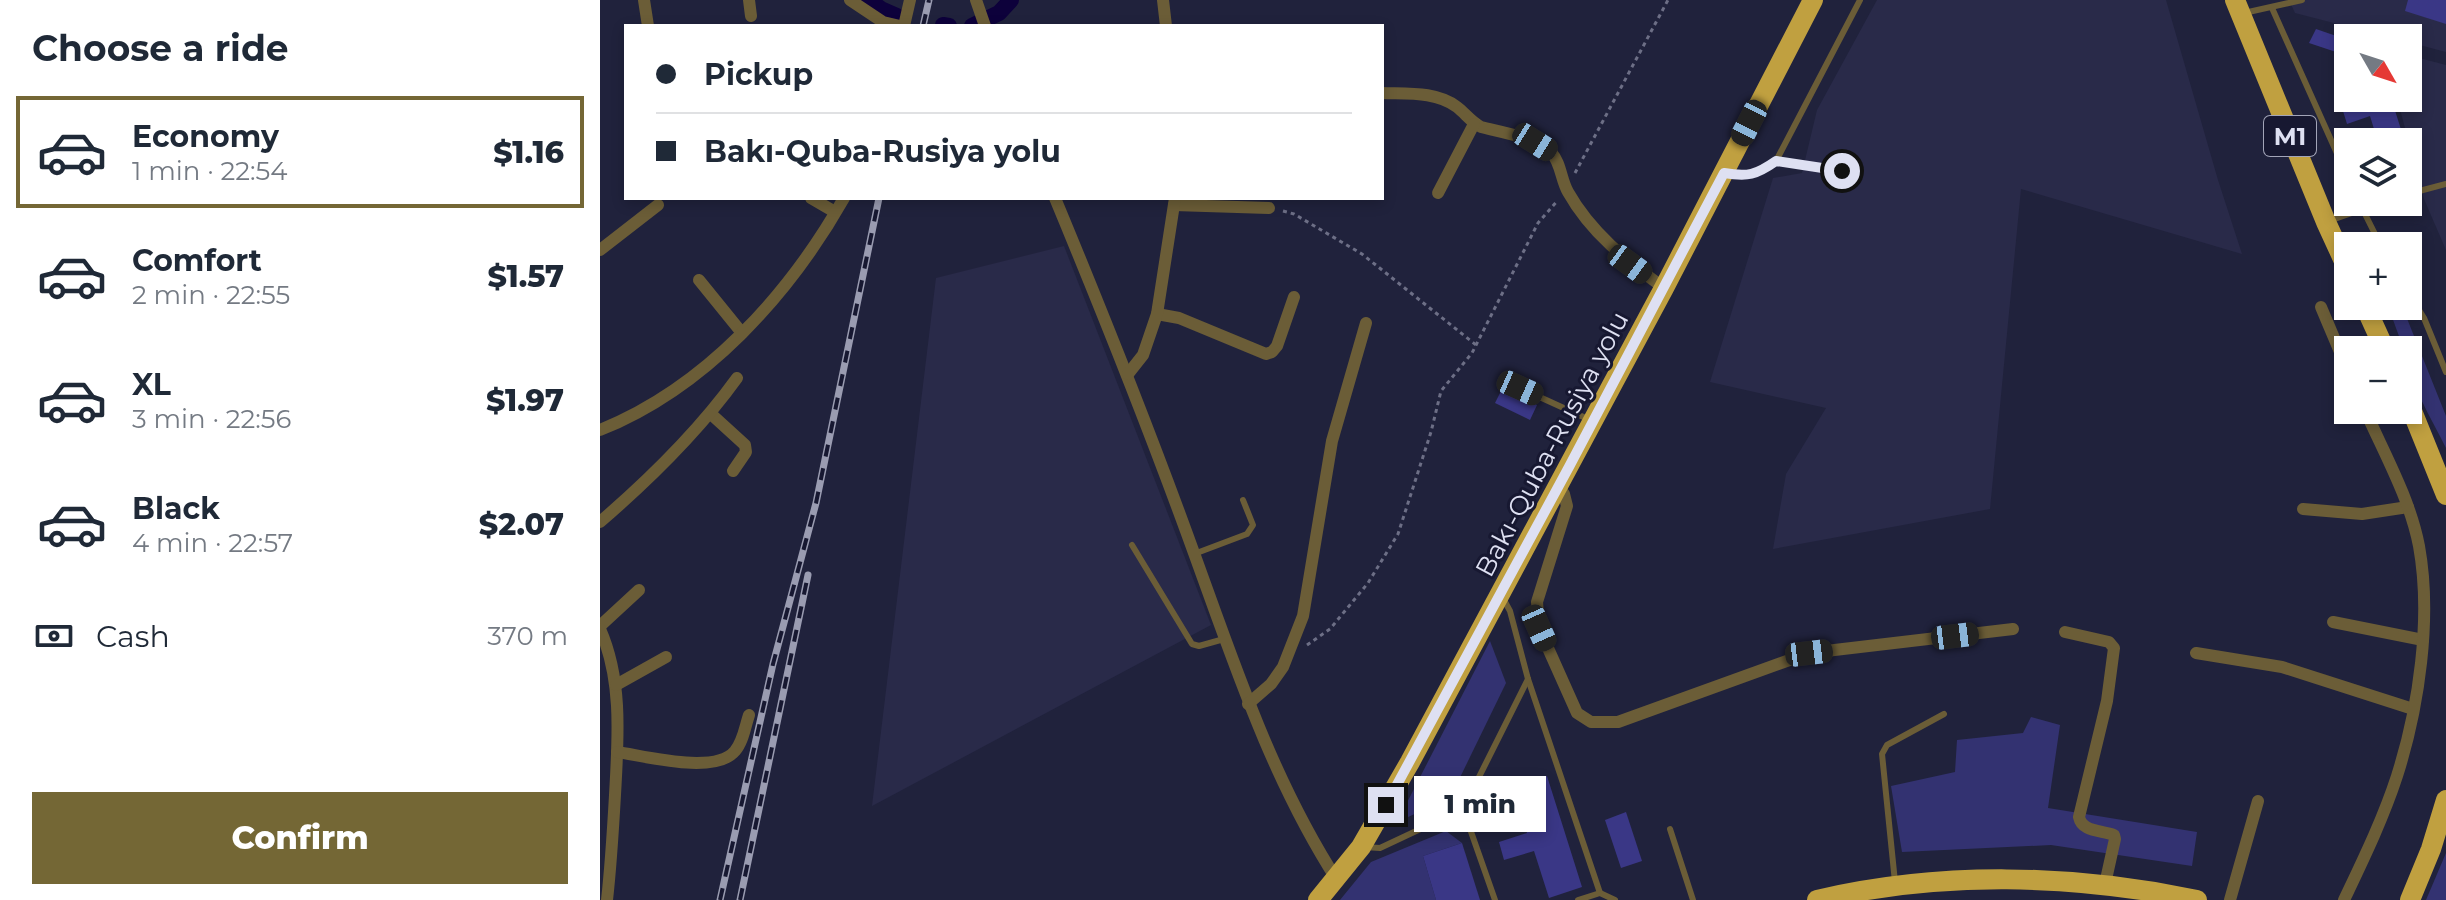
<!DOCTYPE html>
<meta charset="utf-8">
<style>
body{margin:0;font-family:Montserrat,sans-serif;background:#f2f2f3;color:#1f2937;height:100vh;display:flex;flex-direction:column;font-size:30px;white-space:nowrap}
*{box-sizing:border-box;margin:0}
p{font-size:26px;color:#747a83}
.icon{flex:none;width:44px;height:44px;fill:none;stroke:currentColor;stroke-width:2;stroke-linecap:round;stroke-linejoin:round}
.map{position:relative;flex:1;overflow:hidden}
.drawer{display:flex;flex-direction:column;background:#fff;width:600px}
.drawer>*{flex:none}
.hud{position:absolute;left:24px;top:24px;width:760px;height:176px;border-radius:0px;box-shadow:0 4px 12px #0003;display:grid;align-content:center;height:176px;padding:0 32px;background:#fff}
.needle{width:52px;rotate:129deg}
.tools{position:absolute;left:1734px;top:24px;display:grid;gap:16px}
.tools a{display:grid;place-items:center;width:88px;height:88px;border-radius:0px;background:#fff;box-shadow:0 4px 12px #0003;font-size:40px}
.end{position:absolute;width:36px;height:36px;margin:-18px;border:10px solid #dee0f2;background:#111;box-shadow:0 0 0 4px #111}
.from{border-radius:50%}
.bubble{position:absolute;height:56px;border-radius:0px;background:#fff;box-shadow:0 4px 12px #0003;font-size:26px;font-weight:800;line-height:56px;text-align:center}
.car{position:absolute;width:24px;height:48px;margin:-24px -12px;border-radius:10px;box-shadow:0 0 6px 2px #0007;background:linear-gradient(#222 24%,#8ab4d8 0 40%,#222 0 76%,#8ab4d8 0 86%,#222 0)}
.hud b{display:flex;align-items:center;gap:28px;height:76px;font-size:30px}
.hud b+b{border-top:2px solid #e0e1e3}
.hud i{width:20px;height:20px;background:#1f2937}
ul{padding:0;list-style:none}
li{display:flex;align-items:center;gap:24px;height:112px;margin:0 16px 12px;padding:0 16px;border:4px solid transparent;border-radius:0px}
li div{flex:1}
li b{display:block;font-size:30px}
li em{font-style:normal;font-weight:800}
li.current{border-color:#746735}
li>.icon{width:72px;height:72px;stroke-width:1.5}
h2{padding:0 32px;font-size:36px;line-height:96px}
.pay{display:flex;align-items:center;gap:20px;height:88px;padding:0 32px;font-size:30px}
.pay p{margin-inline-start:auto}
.action{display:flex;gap:16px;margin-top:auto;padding:16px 32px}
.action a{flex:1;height:92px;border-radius:0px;background:#746735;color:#fff;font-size:32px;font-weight:800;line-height:92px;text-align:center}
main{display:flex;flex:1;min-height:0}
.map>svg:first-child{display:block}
.built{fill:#292a49}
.green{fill:#333271}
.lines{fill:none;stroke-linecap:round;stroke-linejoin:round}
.canal{stroke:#0d013b;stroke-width:16}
.building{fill:#3a3786}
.path{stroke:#6d6f86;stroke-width:3;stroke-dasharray:4 4;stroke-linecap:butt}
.service{stroke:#6b5d37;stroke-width:6}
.minor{stroke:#6b5d37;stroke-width:12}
.trunk{stroke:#c0a040;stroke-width:20}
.rail-casing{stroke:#9a9cb1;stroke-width:7}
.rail{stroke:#171831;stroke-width:4;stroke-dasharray:12;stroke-linecap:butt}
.route{stroke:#dee0f2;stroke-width:10}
.labels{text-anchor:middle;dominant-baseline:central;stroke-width:6;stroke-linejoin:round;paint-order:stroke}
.shield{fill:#171831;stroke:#a2a4b8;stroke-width:2}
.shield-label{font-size:24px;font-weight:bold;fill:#dee0f2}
.street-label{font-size:26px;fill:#dee0f2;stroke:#171831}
</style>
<main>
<section class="drawer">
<h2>Choose a ride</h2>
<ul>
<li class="current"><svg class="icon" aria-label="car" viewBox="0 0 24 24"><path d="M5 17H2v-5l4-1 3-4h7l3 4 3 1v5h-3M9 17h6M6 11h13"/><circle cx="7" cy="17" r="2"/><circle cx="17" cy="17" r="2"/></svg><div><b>Economy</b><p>1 min · 22:54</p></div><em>$1.16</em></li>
<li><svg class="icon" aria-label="car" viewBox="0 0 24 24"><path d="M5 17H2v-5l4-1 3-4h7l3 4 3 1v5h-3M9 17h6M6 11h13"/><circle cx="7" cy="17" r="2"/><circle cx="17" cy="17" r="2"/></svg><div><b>Comfort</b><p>2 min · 22:55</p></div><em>$1.57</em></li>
<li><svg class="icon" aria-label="car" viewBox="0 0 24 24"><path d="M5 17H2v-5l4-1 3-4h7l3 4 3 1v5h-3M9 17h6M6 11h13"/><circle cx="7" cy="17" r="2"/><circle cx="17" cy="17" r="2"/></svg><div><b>XL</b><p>3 min · 22:56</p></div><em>$1.97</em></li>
<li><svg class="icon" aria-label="car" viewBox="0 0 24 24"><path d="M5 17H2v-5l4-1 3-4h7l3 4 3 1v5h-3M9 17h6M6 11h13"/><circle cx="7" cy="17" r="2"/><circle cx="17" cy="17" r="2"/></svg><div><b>Black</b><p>4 min · 22:57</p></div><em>$2.07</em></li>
</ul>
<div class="pay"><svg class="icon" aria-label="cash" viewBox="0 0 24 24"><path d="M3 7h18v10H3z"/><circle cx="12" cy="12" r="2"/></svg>Cash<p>370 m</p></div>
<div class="action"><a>Confirm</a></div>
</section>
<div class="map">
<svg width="1846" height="900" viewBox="0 0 1846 900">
<rect width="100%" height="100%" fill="#20223c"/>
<g class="built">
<path d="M1277,0H1566L1618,180L1642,254L1421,189L1390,509L1173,549L1186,474L1226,408L1110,382L1173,178L1202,173L1217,110Z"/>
<path d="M1689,0H1846V52L1808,42V38H1792L1695,13Z"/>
<path d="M1808,55L1846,65V250L1824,199L1797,98H1808Z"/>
<path d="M464,246L611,625L272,806L336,278Z"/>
</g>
<g class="green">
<path d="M1788,306H1802L1846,416V448C1832,419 1808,383 1808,350H1804Z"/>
<path d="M890,641L906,683L850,798L797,822Z"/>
<path d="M1431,717L1460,725L1448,808L1597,832L1592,866L1451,845L1302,852L1291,786L1355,772L1357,740L1423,733Z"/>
<path d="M846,831L862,843L823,856L836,900H740L771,862Z"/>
<path d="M1846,853V900H1826Z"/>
</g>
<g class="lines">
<g class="canal">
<path d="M269,0L281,9L297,16"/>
<path d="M343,25L349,26"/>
<path d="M372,26L399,13L411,0"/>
</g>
</g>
<g class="building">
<path d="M1808,0H1846V24L1805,11Z"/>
<path d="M1716,29L1748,40V56L1709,43Z"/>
<path d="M1739,98H1791L1805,142H1778L1770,116L1747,124Z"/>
<path d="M902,389L937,405L930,420L895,403Z"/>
<path d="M947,776L982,887L949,898L934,851L904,860L899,842L927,833L912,787Z"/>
<path d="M1026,812L1042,861L1021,868L1005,820Z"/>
<path d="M862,843L880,900H836L823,856Z"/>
</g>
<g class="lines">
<g class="path">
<path d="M975,173L1068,0"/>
<path d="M683,211L694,214L762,254L876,345"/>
<path d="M707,645L730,629L768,583L798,534L831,432L841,391L872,353L938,223L958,200"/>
</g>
<g class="service">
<path d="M1672,8L1748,178"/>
<path d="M1644,13L1702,0"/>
<path d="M1176,161L1242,171"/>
<path d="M1127,173C1148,177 1159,173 1176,161L1260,0"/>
<path d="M1808,194L1846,184"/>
<path d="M1759,202L1781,246"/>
<path d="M1729,221L1783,202"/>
<path d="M1808,292L1824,318L1846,372"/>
<path d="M920,388L990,420"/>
<path d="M532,545L592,644L599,646L624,639"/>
<path d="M594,554L647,534L653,525L643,500"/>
<path d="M904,600L910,611L928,679L1000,893"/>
<path d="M863,809L895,900"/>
<path d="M1070,829L1093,900"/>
<path d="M764,847L780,848L863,809L928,679"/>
<path d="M1295,882L1282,754L1287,745L1344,714"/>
<path d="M978,900L1000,893L1015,900"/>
</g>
<g class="minor">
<path d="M44,0L48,26"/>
<path d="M149,0L151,16"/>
<path d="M250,0L283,22L300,26"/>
<path d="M376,0L385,26"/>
<path d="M563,0L566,26"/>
<path d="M304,26L310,0"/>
<path d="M782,93C806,94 836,91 857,107C865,113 871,122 881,127C900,132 938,138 951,152C961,163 961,180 968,192C991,233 1027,261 1064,288"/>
<path d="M838,193L874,124"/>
<path d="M211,198L235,212"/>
<path d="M455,198C504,316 551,434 594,553C635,666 672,779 737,880"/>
<path d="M574,205L669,208"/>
<path d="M0,250L58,205"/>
<path d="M99,280L142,333"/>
<path d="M1721,307L1748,371"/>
<path d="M557,314L579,318L666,354L672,352L677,346L694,297"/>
<path d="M528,374L543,355L557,314L575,198"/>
<path d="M111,414L145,445L146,452L133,471"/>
<path d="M0,430C105,388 189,295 244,198"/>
<path d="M959,487L964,494L967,506L937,602L939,628L977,713L991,722H1018L1209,653L1413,629"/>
<path d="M1703,509L1762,514L1808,507"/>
<path d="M0,522C51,478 98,432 137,378"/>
<path d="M1733,622L1823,640"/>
<path d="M0,626L39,590"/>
<path d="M0,629C23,681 18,739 15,795C13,830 11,865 7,900"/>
<path d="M1465,632L1509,642L1514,648L1507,701L1479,817C1482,832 1501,830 1514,835L1515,839L1505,884"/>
<path d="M1596,653L1682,667L1813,709"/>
<path d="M16,685L66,657"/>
<path d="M648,704L671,684L683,667L703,616L732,441L766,323"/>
<path d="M17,752C45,756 115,775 135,751C143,742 145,727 149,715"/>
<path d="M1630,900L1658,801"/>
<path d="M1744,900C1763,860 1783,819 1797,776C1819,707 1832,618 1819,546C1810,499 1784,453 1765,410"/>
</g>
<g class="trunk">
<path d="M1635,0L1726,222L1748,270"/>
<path d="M1765,306L1785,350"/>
<path d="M1808,401L1846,495"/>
<path d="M718,900L761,847L810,762L1064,288L1213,0"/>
<path d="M1217,900C1340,871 1473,874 1597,900"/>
<path d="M1810,900L1831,849L1846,800"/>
</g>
<defs>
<g id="rail">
<path d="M323,26L329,0"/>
<path d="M120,900L173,664L216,503L279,198"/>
<path d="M140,900L208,575"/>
</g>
</defs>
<use href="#rail" class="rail-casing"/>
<use href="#rail" class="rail"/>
</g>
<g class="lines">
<path class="route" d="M786,805L970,465L1124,173C1148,177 1156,175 1176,161L1242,171"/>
</g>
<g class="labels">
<rect class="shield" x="1664" y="116" width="52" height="40" rx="6"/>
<g class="shield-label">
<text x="1690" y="136">M1</text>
</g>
<g class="street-label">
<text transform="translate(952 444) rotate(-62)">Bakı-Quba-Rusiya yolu</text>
</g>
</g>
</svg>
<div class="tools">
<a><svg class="needle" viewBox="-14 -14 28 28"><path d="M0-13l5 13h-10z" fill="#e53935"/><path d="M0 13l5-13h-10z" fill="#747a83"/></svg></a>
<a><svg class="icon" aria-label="layers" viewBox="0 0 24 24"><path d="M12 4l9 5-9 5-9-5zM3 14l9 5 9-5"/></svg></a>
<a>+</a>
<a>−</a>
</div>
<i class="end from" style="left:1242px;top:171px"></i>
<i class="end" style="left:786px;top:805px"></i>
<div class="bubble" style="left:814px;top:776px;width:132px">1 min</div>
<i class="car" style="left:1149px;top:123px;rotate:207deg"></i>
<i class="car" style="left:935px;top:142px;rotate:122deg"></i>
<i class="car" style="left:1030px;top:264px;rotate:126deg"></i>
<i class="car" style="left:920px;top:388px;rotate:114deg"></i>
<i class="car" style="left:939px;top:628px;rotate:156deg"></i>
<i class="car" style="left:1355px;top:636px;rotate:83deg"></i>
<i class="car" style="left:1209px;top:653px;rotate:83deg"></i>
<div class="hud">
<b><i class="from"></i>Pickup</b>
<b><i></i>Bakı-Quba-Rusiya yolu</b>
</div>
</div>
</main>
